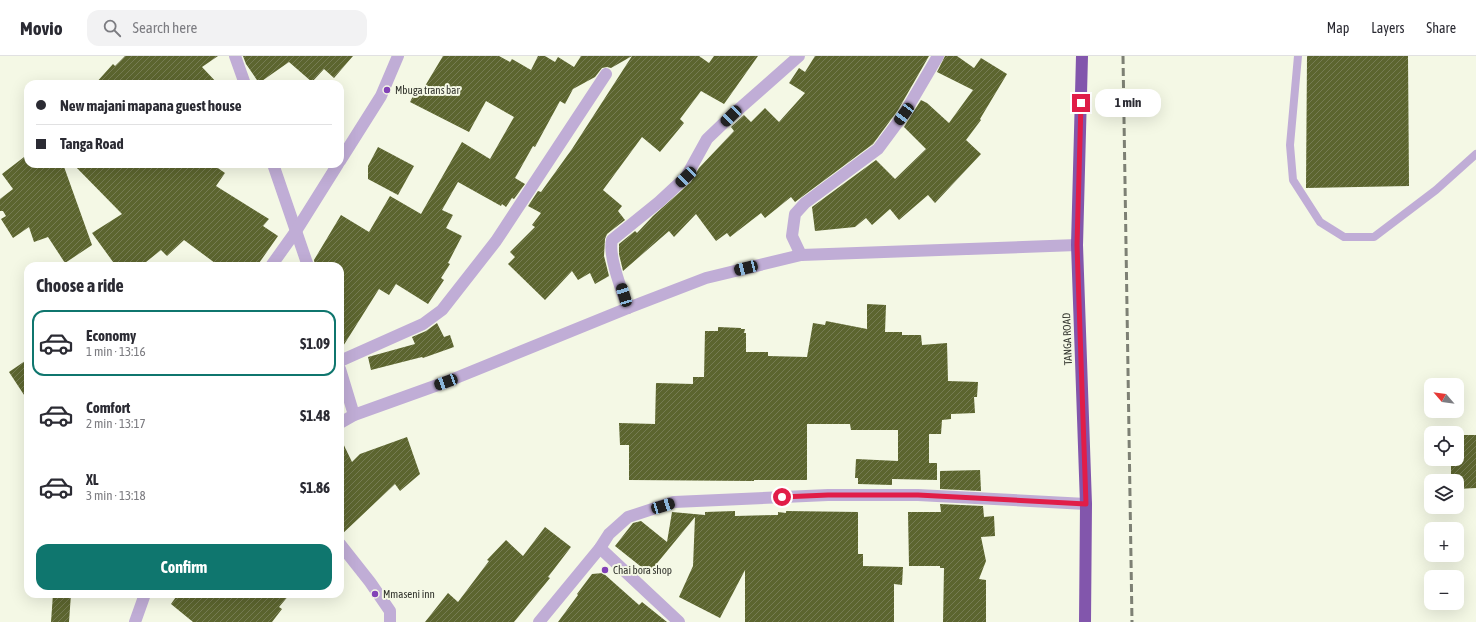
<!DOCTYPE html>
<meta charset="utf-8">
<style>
body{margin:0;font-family:"Asap Condensed",sans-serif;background:#f2f2f3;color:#2b2b33;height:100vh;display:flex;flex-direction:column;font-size:15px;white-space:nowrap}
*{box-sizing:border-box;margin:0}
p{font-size:13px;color:#7c7c81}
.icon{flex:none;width:22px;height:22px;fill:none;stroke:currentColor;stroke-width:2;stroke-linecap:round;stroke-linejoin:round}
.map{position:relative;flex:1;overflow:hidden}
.side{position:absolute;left:24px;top:206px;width:320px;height:336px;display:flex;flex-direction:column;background:#fff;border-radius:12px;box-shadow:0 4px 16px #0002}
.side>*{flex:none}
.top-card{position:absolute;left:24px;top:24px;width:320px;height:88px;border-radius:12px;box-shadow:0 4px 16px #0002;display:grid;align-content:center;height:88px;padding:0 12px;background:#fff}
.needle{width:26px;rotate:298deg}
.fabs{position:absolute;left:1424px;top:322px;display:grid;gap:8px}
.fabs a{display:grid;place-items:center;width:40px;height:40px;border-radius:8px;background:#fff;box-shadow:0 4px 16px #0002;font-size:20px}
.end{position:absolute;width:18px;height:18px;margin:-9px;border:5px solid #e11d48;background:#fff;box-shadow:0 0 0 2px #fff}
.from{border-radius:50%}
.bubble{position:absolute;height:28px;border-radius:12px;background:#fff;box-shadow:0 4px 16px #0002;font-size:13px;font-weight:700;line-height:28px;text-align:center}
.car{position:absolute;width:12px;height:24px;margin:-12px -6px;border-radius:5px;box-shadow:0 0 3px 1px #0007;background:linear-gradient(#222 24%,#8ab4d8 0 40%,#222 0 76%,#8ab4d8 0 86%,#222 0)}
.top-card b{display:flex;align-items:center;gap:14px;height:38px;font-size:15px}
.top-card b+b{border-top:1px solid #e1e1e2}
.top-card i{width:10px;height:10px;background:#2b2b33}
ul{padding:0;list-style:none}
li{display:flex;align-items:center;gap:12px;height:66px;margin:0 8px 6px;padding:0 4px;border:2px solid transparent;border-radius:12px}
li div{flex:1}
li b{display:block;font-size:15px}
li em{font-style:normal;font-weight:700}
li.active{border-color:#0f766e}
li>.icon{width:36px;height:36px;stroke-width:1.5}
h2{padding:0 12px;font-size:18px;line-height:48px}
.primary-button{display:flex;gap:8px;margin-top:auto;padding:8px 12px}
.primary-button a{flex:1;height:46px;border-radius:12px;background:#0f766e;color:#fff;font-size:16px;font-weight:700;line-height:46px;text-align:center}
header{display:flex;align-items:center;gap:24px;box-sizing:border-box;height:56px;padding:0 20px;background:#fff;border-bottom:1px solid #e1e1e2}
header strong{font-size:19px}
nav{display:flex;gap:22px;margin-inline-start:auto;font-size:14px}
.search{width:280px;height:36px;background:#f2f2f3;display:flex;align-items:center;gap:10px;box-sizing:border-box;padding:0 14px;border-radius:12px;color:#7c7c81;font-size:15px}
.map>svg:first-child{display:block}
.building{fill:url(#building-hatch)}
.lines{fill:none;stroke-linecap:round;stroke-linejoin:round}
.lane{stroke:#c0add6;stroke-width:8}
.street{stroke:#c0add6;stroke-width:12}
.highway{stroke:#8256ac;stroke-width:12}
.rail{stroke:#7d8074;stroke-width:3;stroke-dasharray:8 4;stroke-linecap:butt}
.route{stroke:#e11d48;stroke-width:5}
.poi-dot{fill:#8242b7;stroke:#f4f8e5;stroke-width:1.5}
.labels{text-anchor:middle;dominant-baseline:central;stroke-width:4;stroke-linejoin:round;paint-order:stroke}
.poi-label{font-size:11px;fill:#32342d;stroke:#f4f8e5;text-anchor:start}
.street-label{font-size:11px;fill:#32342d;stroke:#f4f8e5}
</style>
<header>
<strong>Movio</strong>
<div class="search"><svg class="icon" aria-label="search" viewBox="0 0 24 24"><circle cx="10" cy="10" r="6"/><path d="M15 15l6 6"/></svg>Search here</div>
<nav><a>Map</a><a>Layers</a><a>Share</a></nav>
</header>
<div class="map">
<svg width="1476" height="566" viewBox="0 0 1476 566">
<defs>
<pattern id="building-hatch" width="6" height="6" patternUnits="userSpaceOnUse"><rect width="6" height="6" fill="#5c652f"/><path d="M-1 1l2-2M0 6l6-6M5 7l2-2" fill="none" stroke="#767c53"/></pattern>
</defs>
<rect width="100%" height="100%" fill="#f4f8e5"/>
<g class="building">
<path d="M125,0H218L202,11L218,28H95L113,8L115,10Z"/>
<path d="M243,0H353L334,22L324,13L312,26L289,6L259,27L246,8Z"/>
<path d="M443,0H499L510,6L512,3L531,14L538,0H545L555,6L558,1L574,11L581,0H699L709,7L714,0H758L724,48L701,35L680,63L684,67L660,96L642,81L603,134L622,150L618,155L625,164L607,178L605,183L604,200L609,220L595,228L590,217L578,224L572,215L545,244L508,208L515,201L510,196L535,171L532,169L541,157L528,150L538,135L541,136L572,93L632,0L611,12L607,11L602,12L595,21L573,33L565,48L560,45L535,91L533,90L515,122L525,128L514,143L512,142L506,151L502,148L501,150L458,126L442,154L453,159L446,172L462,180L448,207L450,208L441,222L444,224L428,248L396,228L389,239L379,233L340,295V210H315L314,204L341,159L369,176L390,140L421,158L462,86L490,103L514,61L486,45L469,76L410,46L417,32L422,35Z"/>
<path d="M815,0H929L898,54L873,88L795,146L791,141L765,162L761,157L730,181L727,177L716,185L696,158L674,181L669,175L623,215L619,198V188L635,175L637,177L653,160L691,126L699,112L734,75L731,71L744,59L751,66L765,52L779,66L805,37L789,27L799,12L805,16Z"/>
<path d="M945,0H957L974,12L981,2L1007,18L980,63L981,64L966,84L981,98L935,147L928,139L899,164L890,153L872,169L866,162L855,171L815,175L812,151L876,104L895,123L926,93L904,71L921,44L927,47L949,67L973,34L937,16Z"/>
<path d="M1307,0H1408L1409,130L1306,132Z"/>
<path d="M378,91L414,110L398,139L368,123V110Z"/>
<path d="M28,98V108H63L92,189L65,207L48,181L34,186L29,171L13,182L1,163L6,160L3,155H0V143L13,133L2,118Z"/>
<path d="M73,108H212L225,117L216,130L269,163L263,170L278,180L257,210H219L184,184L167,200L161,194L141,210H116L92,177L122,158Z"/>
<path d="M867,248L886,249L885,276H902V279H921L922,289L947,287L948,325L978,326L977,341H974L975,357L951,358V363L942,364L941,378H929V407H937V424L892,423V429L858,428V422H855L856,403L898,405V374H851L850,368H807V424H754V425L629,424V389H620L619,367L655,368L656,327L693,328V321H704L705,275H718V271L741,272V273H745L744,277H746V296H768V300L807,301L813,267L825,269L826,265L867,273Z"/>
<path d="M437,267L444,281L450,279L454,291L423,302L422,301L371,314L368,301L415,288L412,281L426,275Z"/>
<path d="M28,303V345L9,316Z"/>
<path d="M1457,379H1476V432L1457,433V425H1451V403H1457Z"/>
<path d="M340,381L352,406L360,398L407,381L420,418L400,435L395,428L340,480Z"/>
<path d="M980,414L981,435L940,433V415Z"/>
<path d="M940,448L983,450L984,461L994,460L995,480L981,481L986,505L979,523L986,524V566H943L944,512H940V510H909L908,456H941Z"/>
<path d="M735,455V460L778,459V456L786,457V455L858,456V498H863V510L903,511L902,529L894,528V566H745V514L720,562L679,541L693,510L695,461L649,517L615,490L633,467L641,465L667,486L672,456L705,459V456Z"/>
<path d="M545,471L571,491L548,521L550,522L514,566H425L448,537L458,546L489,505L487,504L506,484L523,500Z"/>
<path d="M603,517L639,549L642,546L667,566H558L578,539L577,538L592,518Z"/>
<path d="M53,538H71L69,566H51Z"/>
<path d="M178,538H290L279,551L282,553L272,566H193L171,548Z"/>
</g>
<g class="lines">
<path class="lane" d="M1298,0L1290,89L1293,124L1320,166L1344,181H1374L1436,134L1476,98"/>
<g class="street">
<path d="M235,0L245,28"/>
<path d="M340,105L381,40L398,0"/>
<path d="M273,108L308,210"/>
<path d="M801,199L792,180L795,158L805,147L878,93L904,58L938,0"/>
<path d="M271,210L296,175L338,108"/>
<path d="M628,252C622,235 608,200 612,184L659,146L686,121L707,83L731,60L799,0"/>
<path d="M340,305L423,268L442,254L496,185L606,18"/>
<path d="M340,313L354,359"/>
<path d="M340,367L354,359L446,326L628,252L706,222L801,199L1077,189"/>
<path d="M340,488L370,526L390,555V566"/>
<path d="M600,492L679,566"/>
<path d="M135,566L145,538"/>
<path d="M539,566L600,492L609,478L628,461L674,446L828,439H918L1086,448"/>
</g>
<path class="highway" d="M1082,0L1077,189L1086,448L1085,566"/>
<path class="rail" d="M1123,0L1132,566"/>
</g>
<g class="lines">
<path class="route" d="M782,441L828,439H918L1086,448L1077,189L1081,47"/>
</g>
<g class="poi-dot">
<circle cx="387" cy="34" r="4"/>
<circle cx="605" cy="514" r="4"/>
<circle cx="375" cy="538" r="4"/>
</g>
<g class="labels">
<g class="poi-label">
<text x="395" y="34">Mbuga trans bar</text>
<text x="613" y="514">Chai bora shop</text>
<text x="383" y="538">Mmaseni inn</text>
</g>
<g class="street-label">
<text transform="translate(1067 283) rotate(-92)">TANGA ROAD</text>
</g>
</g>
</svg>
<div class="fabs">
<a><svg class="needle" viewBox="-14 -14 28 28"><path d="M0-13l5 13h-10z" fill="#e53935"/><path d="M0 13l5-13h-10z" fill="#7c7c81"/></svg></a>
<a><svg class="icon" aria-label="locate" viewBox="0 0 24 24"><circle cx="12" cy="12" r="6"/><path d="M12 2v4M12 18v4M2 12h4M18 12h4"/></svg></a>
<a><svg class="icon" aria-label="layers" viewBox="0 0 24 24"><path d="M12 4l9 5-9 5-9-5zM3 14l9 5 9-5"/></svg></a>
<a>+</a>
<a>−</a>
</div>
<i class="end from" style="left:782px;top:441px"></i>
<i class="end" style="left:1081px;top:47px"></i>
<div class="bubble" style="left:1095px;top:33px;width:66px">1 min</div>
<i class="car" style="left:904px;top:58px;rotate:217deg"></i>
<i class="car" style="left:731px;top:60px;rotate:225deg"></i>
<i class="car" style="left:686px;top:121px;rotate:226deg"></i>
<i class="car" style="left:746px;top:212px;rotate:256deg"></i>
<i class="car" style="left:624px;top:239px;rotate:343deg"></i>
<i class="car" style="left:446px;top:326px;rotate:250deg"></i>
<i class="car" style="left:663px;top:450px;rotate:73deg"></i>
<div class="top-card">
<b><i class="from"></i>New majani mapana guest house</b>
<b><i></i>Tanga Road</b>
</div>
<section class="side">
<h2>Choose a ride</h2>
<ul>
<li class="active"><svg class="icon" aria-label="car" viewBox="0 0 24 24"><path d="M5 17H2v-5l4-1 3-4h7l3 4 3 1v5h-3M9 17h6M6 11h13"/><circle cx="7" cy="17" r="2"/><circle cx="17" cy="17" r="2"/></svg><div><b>Economy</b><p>1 min · 13:16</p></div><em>$1.09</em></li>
<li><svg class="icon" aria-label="car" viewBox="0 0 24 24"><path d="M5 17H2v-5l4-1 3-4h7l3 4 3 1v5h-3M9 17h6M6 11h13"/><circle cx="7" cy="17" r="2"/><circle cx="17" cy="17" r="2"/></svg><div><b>Comfort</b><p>2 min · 13:17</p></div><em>$1.48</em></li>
<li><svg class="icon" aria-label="car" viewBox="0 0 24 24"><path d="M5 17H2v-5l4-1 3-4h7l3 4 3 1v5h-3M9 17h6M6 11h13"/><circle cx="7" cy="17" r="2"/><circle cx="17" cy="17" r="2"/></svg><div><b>XL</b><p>3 min · 13:18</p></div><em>$1.86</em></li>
</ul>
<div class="primary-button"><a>Confirm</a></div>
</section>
</div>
